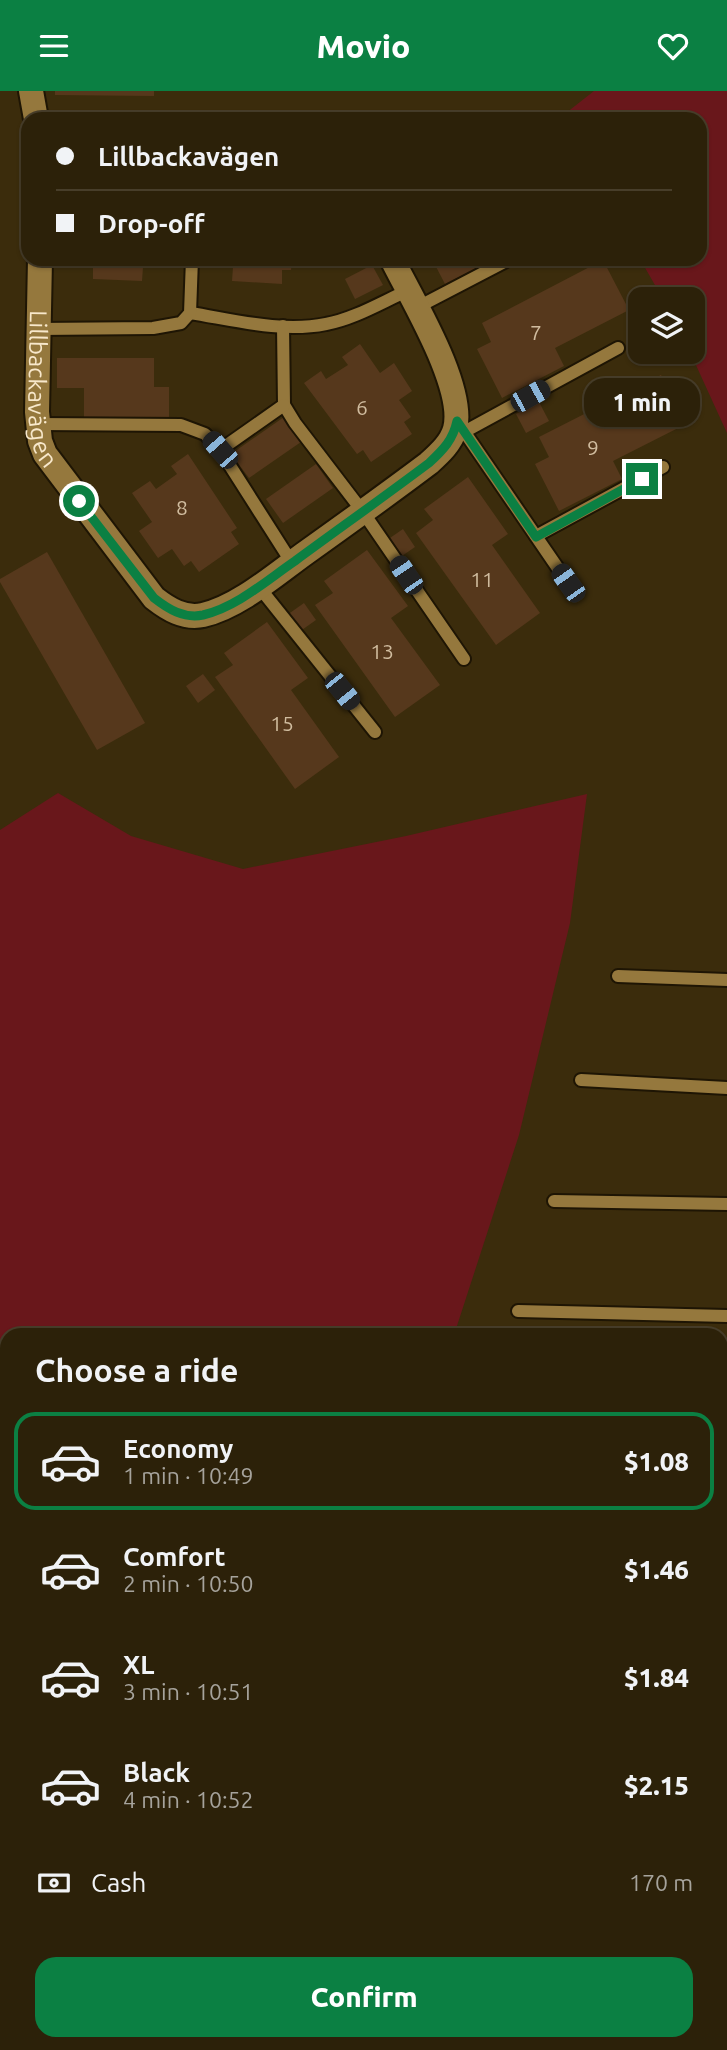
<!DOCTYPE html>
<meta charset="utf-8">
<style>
body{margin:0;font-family:Ubuntu,sans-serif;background:#382e17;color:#f1f3f6;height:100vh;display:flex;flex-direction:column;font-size:26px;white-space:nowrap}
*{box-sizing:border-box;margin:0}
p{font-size:23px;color:#a6a39c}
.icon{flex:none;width:38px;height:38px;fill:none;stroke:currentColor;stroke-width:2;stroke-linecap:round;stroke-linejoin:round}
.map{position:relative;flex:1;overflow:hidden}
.details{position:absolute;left:0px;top:1237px;width:728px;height:723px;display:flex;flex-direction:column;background:#2c2109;border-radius:21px 21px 0 0;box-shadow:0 2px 5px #0004,0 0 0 2px #483e2a}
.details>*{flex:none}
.guide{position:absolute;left:21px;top:21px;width:686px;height:154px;border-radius:21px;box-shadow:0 2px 5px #0004,0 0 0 2px #483e2a;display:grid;align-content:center;height:154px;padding:0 35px;background:#2c2109}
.tools{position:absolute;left:628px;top:196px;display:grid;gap:14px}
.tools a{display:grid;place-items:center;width:77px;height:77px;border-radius:14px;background:#2c2109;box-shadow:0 2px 5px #0004,0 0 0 2px #483e2a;font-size:35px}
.end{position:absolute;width:32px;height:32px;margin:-16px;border:9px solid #0b8043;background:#fff;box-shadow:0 0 0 4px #fff}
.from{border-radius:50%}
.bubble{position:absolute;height:49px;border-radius:21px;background:#2c2109;box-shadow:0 2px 5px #0004,0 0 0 2px #483e2a;font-size:23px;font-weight:800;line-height:49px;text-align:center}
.car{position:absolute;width:21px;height:42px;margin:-21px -10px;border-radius:9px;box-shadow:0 0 5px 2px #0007;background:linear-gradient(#222 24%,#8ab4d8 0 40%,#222 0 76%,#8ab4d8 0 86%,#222 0)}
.guide b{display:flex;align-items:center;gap:24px;height:66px;font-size:26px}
.guide b+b{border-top:2px solid #483e2a}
.guide i{width:18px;height:18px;background:#f1f3f6}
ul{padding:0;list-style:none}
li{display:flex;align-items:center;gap:21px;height:98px;margin:0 14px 10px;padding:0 21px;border:4px solid transparent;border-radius:21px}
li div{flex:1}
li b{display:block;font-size:26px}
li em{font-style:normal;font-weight:800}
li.on{border-color:#0b8043}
li>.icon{width:63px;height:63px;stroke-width:1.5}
h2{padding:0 35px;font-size:32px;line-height:84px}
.pay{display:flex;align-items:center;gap:18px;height:77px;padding:0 35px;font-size:26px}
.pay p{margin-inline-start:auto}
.button{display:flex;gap:14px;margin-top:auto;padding:14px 35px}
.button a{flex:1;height:80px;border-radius:21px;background:#0b8043;color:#fff;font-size:28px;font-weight:800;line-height:80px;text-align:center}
header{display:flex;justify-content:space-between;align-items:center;height:91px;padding:0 35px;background:#0b8043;color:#fff;font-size:32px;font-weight:800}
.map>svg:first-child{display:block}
.green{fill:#69171b}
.building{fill:#56381c}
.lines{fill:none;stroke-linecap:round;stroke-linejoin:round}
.lane-casing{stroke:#1e1504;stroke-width:16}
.street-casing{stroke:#1e1504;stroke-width:28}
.lane{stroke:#95783d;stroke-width:12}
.street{stroke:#95783d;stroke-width:24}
.route{stroke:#0b8043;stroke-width:9}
.labels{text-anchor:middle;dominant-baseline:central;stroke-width:5;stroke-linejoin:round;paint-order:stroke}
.number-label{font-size:21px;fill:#d0bc9f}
.street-label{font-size:24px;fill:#f8e8cb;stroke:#201400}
</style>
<header><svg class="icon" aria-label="menu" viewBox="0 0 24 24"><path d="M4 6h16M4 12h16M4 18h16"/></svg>Movio<svg class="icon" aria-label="heart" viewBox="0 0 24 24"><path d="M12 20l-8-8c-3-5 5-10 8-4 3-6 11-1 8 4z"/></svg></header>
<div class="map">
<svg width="727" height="1959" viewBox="0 0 727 1959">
<rect width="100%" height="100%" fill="#3b2c0c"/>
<g class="green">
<path d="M594,0H727V342L690,261H693V208H663L640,168H700V28H569L566,22Z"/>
<path d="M58,702L131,745L243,778L406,745L587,703L570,832L519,1044L454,1244H7V1772L0,1787V739Z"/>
</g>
<g class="building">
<path d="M55,0H154V5L55,4Z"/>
<path d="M85,168H150L149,176H143L142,190L93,188V174H85Z"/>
<path d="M227,168H292L291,179H282V193L232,190L233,176H226Z"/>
<path d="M432,168H494L445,193Z"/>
<path d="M603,169L629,219L555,257L564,275L502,307L477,258L491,251L482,232Z"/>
<path d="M372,174L383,194L355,208L345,188Z"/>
<path d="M360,253L380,282L394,272L412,300L399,309L411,326L404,331L412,343L371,371L363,359L357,363L304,292L321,280L326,288L348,274L342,266Z"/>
<path d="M57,267H154V296H169V326H84V297H57Z"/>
<path d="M661,284L686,333L613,370L622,388L559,420L535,373L549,366L539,346Z"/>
<path d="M539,311L549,330L526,342L516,323Z"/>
<path d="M284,326L301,351L249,387L231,363Z"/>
<path d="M188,363L237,437L231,441L239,453L199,481L191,470L184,475L172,458L158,467L139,440L152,431L132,402L150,390L156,398L177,383L171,375Z"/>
<path d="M316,373L333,397L283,432L266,408Z"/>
<path d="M468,386L508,443L492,454L540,522L496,554L416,442L433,429L424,418Z"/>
<path d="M403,438L415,456L399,467L387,449Z"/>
<path d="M367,459L408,515L391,527L440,594L395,626L315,514L333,502L324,490Z"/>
<path d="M47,461L145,632L97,659L0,491V488Z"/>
<path d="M304,512L316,529L299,541L287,524Z"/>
<path d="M267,531L308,587L291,599L339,666L295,698L215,586L233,574L224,562Z"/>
<path d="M203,583L215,599L198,612L186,595Z"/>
</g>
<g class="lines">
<defs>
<g id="lane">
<path d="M416,217L510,168"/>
<path d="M190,222C234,229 282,242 326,233C354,228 382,211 407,200"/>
<path d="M283,235L284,314L295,332L363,421L464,568"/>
<path d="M38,238L153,237L181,232L190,222L192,168"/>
<path d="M457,330L568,492"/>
<path d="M38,333L181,334L205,343L220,359L292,472"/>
<path d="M464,341L618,257"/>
<path d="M220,359L284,314"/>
<path d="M536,445L663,376"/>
<path d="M259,496L375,641"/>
<path d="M618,885L727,889"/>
<path d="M581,989L727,997"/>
<path d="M554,1110L727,1113"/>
<path d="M518,1220L727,1225"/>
<path d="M721,1363L727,1360"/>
<path d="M721,1506L727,1509"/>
<path d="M721,1741H727"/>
<path d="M721,1899H727"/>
<path d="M150,1959L153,1953"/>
<path d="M327,1959L329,1953"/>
</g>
<g id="street">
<path d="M31,0L36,28"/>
<path id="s1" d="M40,168L37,321L40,350L45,363L154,507C168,518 184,528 203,524C238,516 275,484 304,463C346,433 388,403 429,372C440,362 451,352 455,338C466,296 411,207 392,168"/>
</g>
</defs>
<use href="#lane" class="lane-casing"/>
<use href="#street" class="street-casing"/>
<use href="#lane" class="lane"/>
<use href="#street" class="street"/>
</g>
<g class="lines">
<path class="route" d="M79,410L154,507C168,518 184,528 203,524C237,516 267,489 295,470C340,437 385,405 429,372C443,359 453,349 457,330L536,446L642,388"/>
</g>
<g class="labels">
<g class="number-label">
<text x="536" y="241">7</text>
<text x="362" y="316">6</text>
<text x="593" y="356">9</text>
<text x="182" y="416">8</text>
<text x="482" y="488">11</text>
<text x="382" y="560">13</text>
<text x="282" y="632">15</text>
</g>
<g class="street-label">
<text stroke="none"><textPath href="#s1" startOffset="130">Lillbackavägen</textPath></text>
</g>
</g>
</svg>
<div class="tools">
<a><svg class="icon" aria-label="layers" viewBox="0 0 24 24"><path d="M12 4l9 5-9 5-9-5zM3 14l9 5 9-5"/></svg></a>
</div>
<i class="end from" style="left:79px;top:410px"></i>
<i class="end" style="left:642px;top:388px"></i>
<div class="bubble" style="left:584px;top:287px;width:116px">1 min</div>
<i class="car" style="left:530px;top:305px;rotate:61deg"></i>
<i class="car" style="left:220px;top:359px;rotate:319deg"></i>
<i class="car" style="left:406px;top:484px;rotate:326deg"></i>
<i class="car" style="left:568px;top:492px;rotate:325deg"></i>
<i class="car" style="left:342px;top:600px;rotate:141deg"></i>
<div class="guide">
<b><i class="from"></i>Lillbackavägen</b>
<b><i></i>Drop-off</b>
</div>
<section class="details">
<h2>Choose a ride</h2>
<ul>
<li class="on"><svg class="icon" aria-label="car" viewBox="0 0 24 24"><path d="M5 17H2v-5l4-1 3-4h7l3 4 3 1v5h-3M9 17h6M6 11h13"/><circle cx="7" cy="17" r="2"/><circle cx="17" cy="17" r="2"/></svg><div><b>Economy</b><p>1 min · 10:49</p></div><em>$1.08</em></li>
<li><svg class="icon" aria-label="car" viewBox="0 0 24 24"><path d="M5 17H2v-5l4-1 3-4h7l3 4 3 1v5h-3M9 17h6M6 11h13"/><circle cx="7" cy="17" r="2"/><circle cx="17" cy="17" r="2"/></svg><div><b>Comfort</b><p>2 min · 10:50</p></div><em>$1.46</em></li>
<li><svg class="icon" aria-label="car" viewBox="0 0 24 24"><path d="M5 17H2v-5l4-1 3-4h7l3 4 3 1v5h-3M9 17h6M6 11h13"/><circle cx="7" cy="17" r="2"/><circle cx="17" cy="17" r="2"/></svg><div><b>XL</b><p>3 min · 10:51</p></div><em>$1.84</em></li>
<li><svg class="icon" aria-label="car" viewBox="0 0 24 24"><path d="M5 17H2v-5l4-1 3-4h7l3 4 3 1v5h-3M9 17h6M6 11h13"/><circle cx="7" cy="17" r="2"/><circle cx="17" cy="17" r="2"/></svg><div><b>Black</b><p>4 min · 10:52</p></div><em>$2.15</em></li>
</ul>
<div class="pay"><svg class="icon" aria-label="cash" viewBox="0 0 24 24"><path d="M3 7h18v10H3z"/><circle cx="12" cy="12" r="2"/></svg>Cash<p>170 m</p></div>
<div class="button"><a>Confirm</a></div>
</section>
</div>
